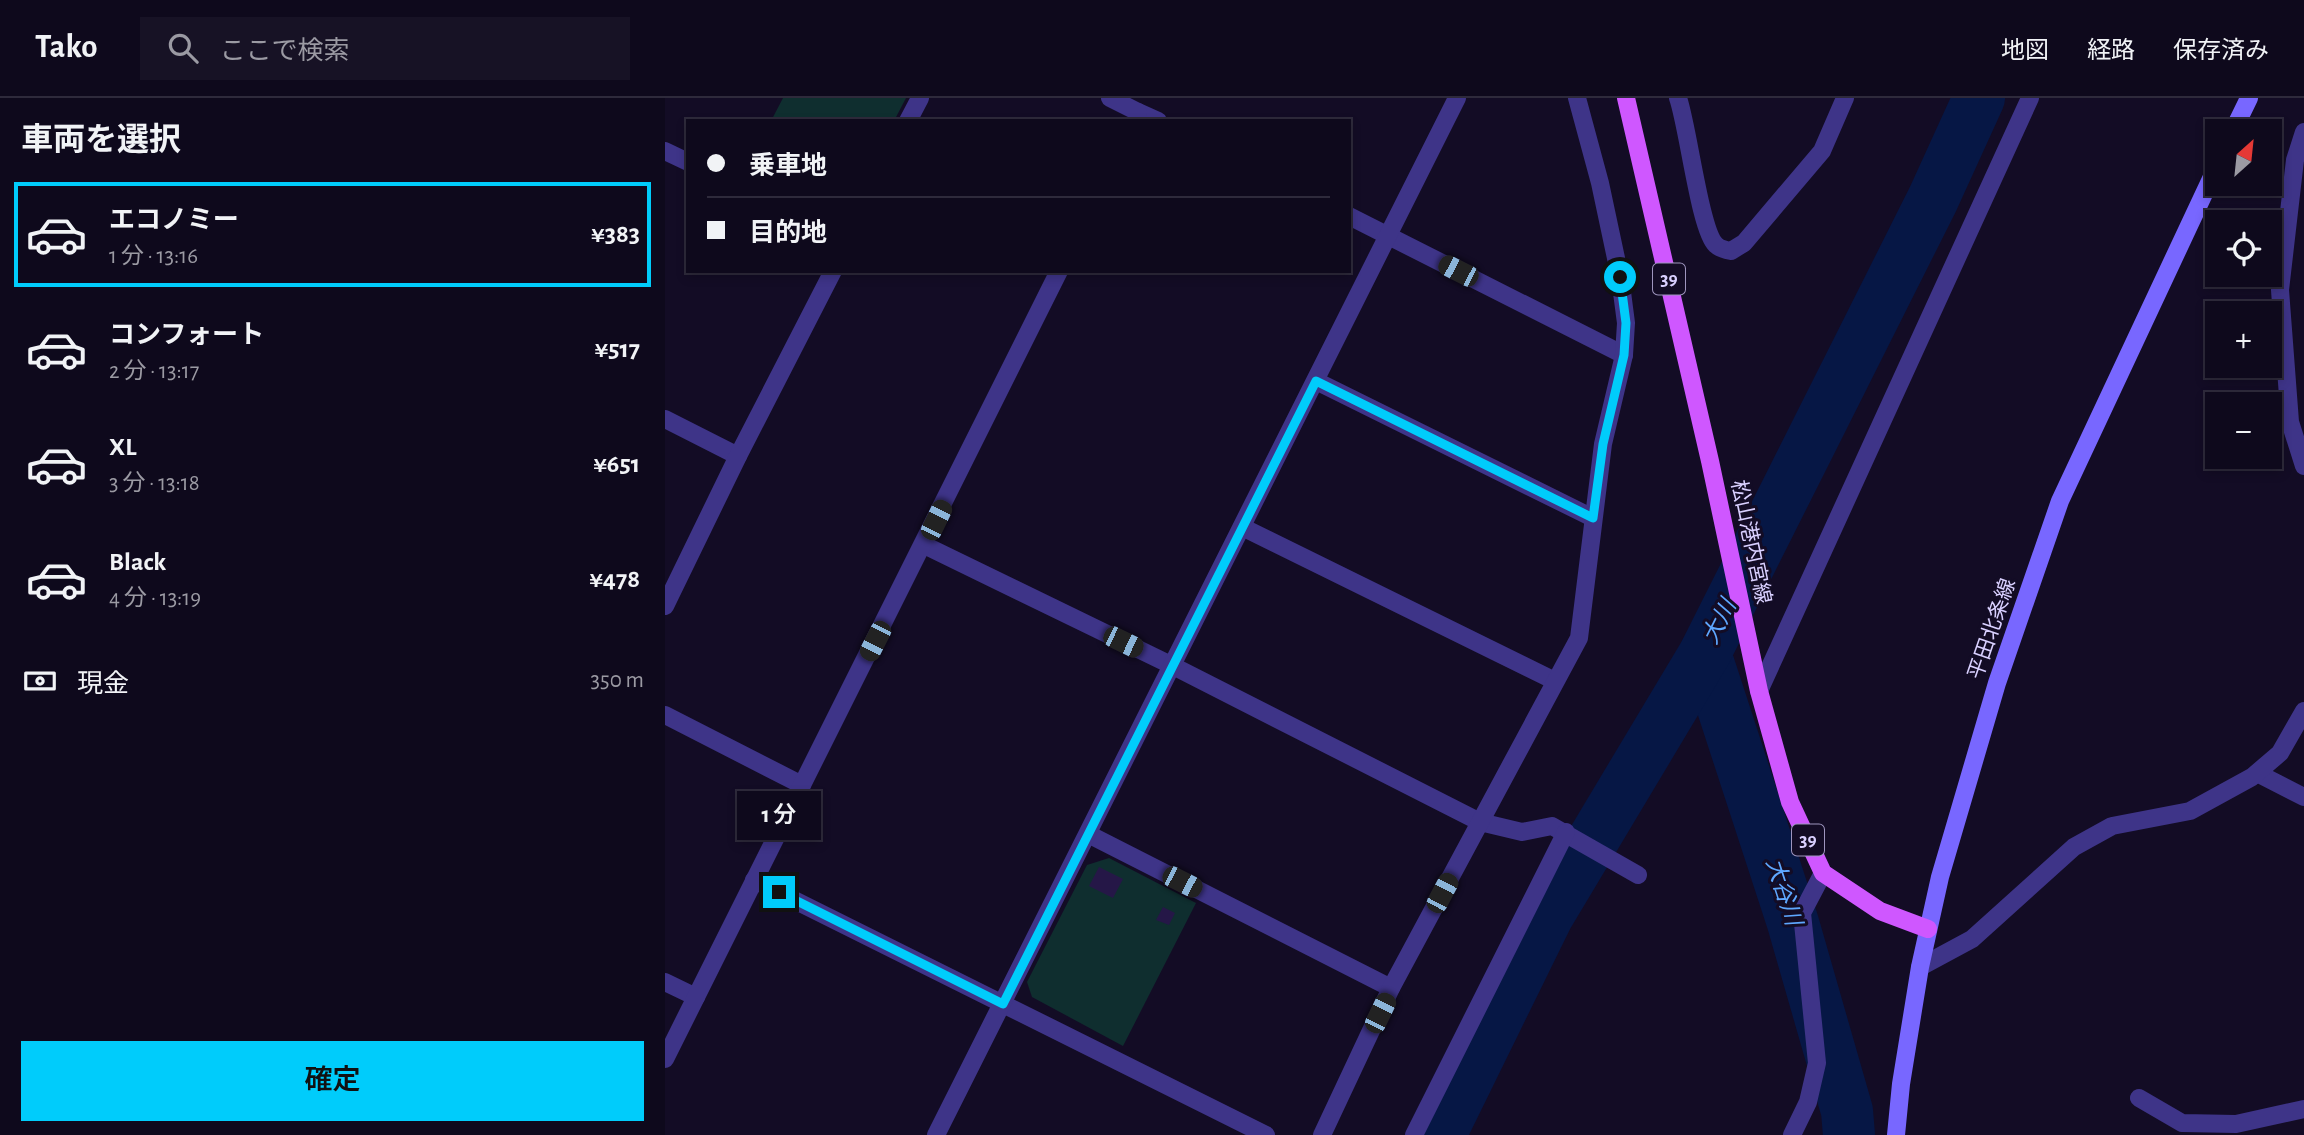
<!DOCTYPE html>
<html lang="ja">
<meta charset="utf-8">
<style>
body{margin:0;font-family:"Alegreya Sans","Noto Sans JP",sans-serif;background:#171225;color:#f1f3f6;height:100vh;display:flex;flex-direction:column;font-size:26px;white-space:nowrap}
*{box-sizing:border-box;margin:0}
p{font-size:23px;color:#9b9aa3}
.icon{flex:none;width:38px;height:38px;fill:none;stroke:currentColor;stroke-width:2;stroke-linecap:round;stroke-linejoin:round}
.map{position:relative;flex:1;overflow:hidden}
.panel{display:flex;flex-direction:column;background:#0e091c;width:665px}
.panel>*{flex:none}
.hud{position:absolute;left:21px;top:21px;width:665px;height:154px;border-radius:0px;box-shadow:0 4px 10px #0003,0 0 0 2px #2e2a3b;display:grid;align-content:center;height:154px;padding:0 21px;background:#0e091c}
.needle{width:46px;rotate:27deg}
.tools{position:absolute;left:1540px;top:21px;display:grid;gap:14px}
.tools a{display:grid;place-items:center;width:77px;height:77px;border-radius:0px;background:#0e091c;box-shadow:0 4px 10px #0003,0 0 0 2px #2e2a3b;font-size:35px}
.end{position:absolute;width:32px;height:32px;margin:-16px;border:9px solid #00ccfb;background:#111;box-shadow:0 0 0 4px #111}
.from{border-radius:50%}
.bubble{position:absolute;height:49px;border-radius:0px;background:#0e091c;box-shadow:0 4px 10px #0003,0 0 0 2px #2e2a3b;font-size:23px;font-weight:600;line-height:49px;text-align:center}
.car{position:absolute;width:21px;height:42px;margin:-21px -10px;border-radius:9px;box-shadow:0 0 5px 2px #0007;background:linear-gradient(#222 24%,#8ab4d8 0 40%,#222 0 76%,#8ab4d8 0 86%,#222 0)}
.hud b{display:flex;align-items:center;gap:24px;height:66px;font-size:26px}
.hud b+b{border-top:2px solid #2e2a3b}
.hud i{width:18px;height:18px;background:#f1f3f6}
ul{padding:0;list-style:none}
li{display:flex;align-items:center;gap:21px;height:105px;margin:0 14px 10px;padding:0 7px;border:4px solid transparent;border-radius:0px}
li div{flex:1}
li b{display:block;font-size:26px}
li em{font-style:normal;font-weight:600}
li.current{border-color:#00ccfb}
li>.icon{width:63px;height:63px;stroke-width:1.5}
h2{padding:0 21px;font-size:32px;line-height:84px}
.pay{display:flex;align-items:center;gap:18px;height:77px;padding:0 21px;font-size:26px}
.pay p{margin-inline-start:auto}
.primary-button{display:flex;gap:14px;margin-top:auto;padding:14px 21px}
.primary-button a{flex:1;height:80px;border-radius:0px;background:#00ccfb;color:#111;font-size:28px;font-weight:600;line-height:80px;text-align:center}
header{display:flex;align-items:center;gap:42px;box-sizing:border-box;height:98px;padding:0 35px;background:#0e091c;border-bottom:2px solid #2e2a3b}
header strong{font-size:33px}
nav{display:flex;gap:38px;margin-inline-start:auto;font-size:24px}
.search{width:490px;height:63px;background:#171225;display:flex;align-items:center;gap:18px;box-sizing:border-box;padding:0 24px;border-radius:0px;color:#9b9aa3;font-size:26px}
main{display:flex;flex:1;min-height:0}
.map>svg:first-child{display:block}
.green{fill:#0f2e2f}
.lines{fill:none;stroke-linecap:round;stroke-linejoin:round}
.river{stroke:#061745;stroke-width:52}
.building{fill:#251747}
.minor{stroke:#3e3488;stroke-width:18}
.tertiary{stroke:#3e3488;stroke-width:18}
.secondary{stroke:#7867ff;stroke-width:18}
.primary{stroke:#cf57ff;stroke-width:18}
.route{stroke:#00ccfb;stroke-width:9}
.labels{text-anchor:middle;dominant-baseline:central;stroke-width:6;stroke-linejoin:round;paint-order:stroke}
.shield{fill:#130c25;stroke:#9e95be;stroke-width:2}
.shield-label{font-size:19px;font-weight:bold;fill:#d9d0ff}
.street-label{font-size:21px;fill:#d9d0ff;stroke:#130c25}
.water-label{font-size:23px;font-style:italic;fill:#5ea7ff;stroke:#130c25}
</style>
<header>
<strong>Tako</strong>
<div class="search"><svg class="icon" aria-label="search" viewBox="0 0 24 24"><circle cx="10" cy="10" r="6"/><path d="M15 15l6 6"/></svg>ここで検索</div>
<nav><a>地図</a><a>経路</a><a>保存済み</a></nav>
</header>
<main>
<section class="panel">
<h2>車両を選択</h2>
<ul>
<li class="current"><svg class="icon" aria-label="car" viewBox="0 0 24 24"><path d="M5 17H2v-5l4-1 3-4h7l3 4 3 1v5h-3M9 17h6M6 11h13"/><circle cx="7" cy="17" r="2"/><circle cx="17" cy="17" r="2"/></svg><div><b>エコノミー</b><p>1 分 · 13:16</p></div><em>¥383</em></li>
<li><svg class="icon" aria-label="car" viewBox="0 0 24 24"><path d="M5 17H2v-5l4-1 3-4h7l3 4 3 1v5h-3M9 17h6M6 11h13"/><circle cx="7" cy="17" r="2"/><circle cx="17" cy="17" r="2"/></svg><div><b>コンフォート</b><p>2 分 · 13:17</p></div><em>¥517</em></li>
<li><svg class="icon" aria-label="car" viewBox="0 0 24 24"><path d="M5 17H2v-5l4-1 3-4h7l3 4 3 1v5h-3M9 17h6M6 11h13"/><circle cx="7" cy="17" r="2"/><circle cx="17" cy="17" r="2"/></svg><div><b>XL</b><p>3 分 · 13:18</p></div><em>¥651</em></li>
<li><svg class="icon" aria-label="car" viewBox="0 0 24 24"><path d="M5 17H2v-5l4-1 3-4h7l3 4 3 1v5h-3M9 17h6M6 11h13"/><circle cx="7" cy="17" r="2"/><circle cx="17" cy="17" r="2"/></svg><div><b>Black</b><p>4 分 · 13:19</p></div><em>¥478</em></li>
</ul>
<div class="pay"><svg class="icon" aria-label="cash" viewBox="0 0 24 24"><path d="M3 7h18v10H3z"/><circle cx="12" cy="12" r="2"/></svg>現金<p>350 m</p></div>
<div class="primary-button"><a>確定</a></div>
</section>
<div class="map">
<svg width="1639" height="1037" viewBox="0 0 1639 1037">
<rect width="100%" height="100%" fill="#130c25"/>
<g class="green">
<path d="M118,0H241L229,23H106Z"/>
<path d="M444,760L531,805L458,948L367,899L362,884L422,767Z"/>
</g>
<g class="lines">
<g class="river">
<path d="M1040,555L1128,825L1182,1013L1184,1037"/>
<path d="M775,1037L882,819L1040,555L1268,101L1314,0"/>
</g>
</g>
<g class="building">
<path d="M434,769L458,781L448,800L424,788Z"/>
<path d="M498,809L510,815L504,827L491,822Z"/>
</g>
<g class="lines">
<g class="minor">
<path d="M1013,0C1023,28 1035,133 1051,147C1054,150 1061,152 1066,153L1079,145L1157,53L1180,0"/>
<path d="M473,14L493,23"/>
<path d="M243,23L255,0"/>
<path d="M1639,34L1630,62L1615,192L1625,324L1639,368"/>
<path d="M0,53L23,64"/>
<path d="M684,118L959,257"/>
<path d="M651,283L928,420"/>
<path d="M0,321L73,358"/>
<path d="M577,429L890,583"/>
<path d="M259,447L508,568L815,724L857,734L887,728L973,777"/>
<path d="M0,508L73,358L168,173"/>
<path d="M1094,593L1365,0"/>
<path d="M1592,675L1639,699"/>
<path d="M423,736L726,890"/>
<path d="M89,782L601,1037"/>
<path d="M1255,869L1307,841L1409,749L1447,728L1525,713L1587,679L1615,655L1639,613"/>
<path d="M0,884L31,899"/>
<path d="M1474,1000L1517,1025L1571,1026L1639,1011"/>
<path d="M271,1037L792,0"/>
<path d="M657,1037L726,890L914,540L938,346L959,257L961,225L955,179L935,85L912,0"/>
<path d="M749,1037L901,734"/>
<path d="M1127,1037L1143,1004L1152,965L1137,815L1158,775"/>
</g>
<g class="tertiary">
<path d="M445,0L473,14"/>
<path d="M0,617L137,687"/>
<path d="M0,961L394,173"/>
</g>
<g class="secondary">
<path d="M1568,33L1584,0"/>
<path d="M1231,1037L1236,986L1255,869L1275,779L1332,585L1395,403L1552,68"/>
</g>
<path class="primary" d="M961,0L1045,363L1094,593L1125,704L1158,775L1215,813L1263,831"/>
</g>
<g class="lines">
<path class="route" d="M114,794L338,906L651,283L928,420L938,346L959,257L961,225L955,179"/>
</g>
<g class="labels">
<g class="shield">
<rect x="988" y="165.5" width="32" height="31" rx="5"/>
<rect x="1127" y="726.5" width="32" height="31" rx="5"/>
</g>
<g class="shield-label">
<text x="1004" y="181">39</text>
<text x="1143" y="742">39</text>
</g>
<g class="street-label">
<text transform="translate(1086 444) rotate(78)">松山港内宮線</text>
<text transform="translate(1327 531) rotate(-71)">平田北条線</text>
</g>
<g class="water-label">
<text transform="translate(1055 524) rotate(-63)">大川</text>
<text transform="translate(1118 794) rotate(72)">大谷川</text>
</g>
</g>
</svg>
<div class="tools">
<a><svg class="needle" viewBox="-14 -14 28 28"><path d="M0-13l5 13h-10z" fill="#e53935"/><path d="M0 13l5-13h-10z" fill="#9b9aa3"/></svg></a>
<a><svg class="icon" aria-label="locate" viewBox="0 0 24 24"><circle cx="12" cy="12" r="6"/><path d="M12 2v4M12 18v4M2 12h4M18 12h4"/></svg></a>
<a>+</a>
<a>−</a>
</div>
<i class="end from" style="left:955px;top:179px"></i>
<i class="end" style="left:114px;top:794px"></i>
<div class="bubble" style="left:72px;top:693px;width:84px">1 分</div>
<i class="car" style="left:793px;top:173px;rotate:297deg"></i>
<i class="car" style="left:271px;top:422px;rotate:26deg"></i>
<i class="car" style="left:210px;top:543px;rotate:207deg"></i>
<i class="car" style="left:458px;top:544px;rotate:116deg"></i>
<i class="car" style="left:517px;top:784px;rotate:117deg"></i>
<i class="car" style="left:777px;top:795px;rotate:28deg"></i>
<i class="car" style="left:715px;top:915px;rotate:26deg"></i>
<div class="hud">
<b><i class="from"></i>乗車地</b>
<b><i></i>目的地</b>
</div>
</div>
</main>
